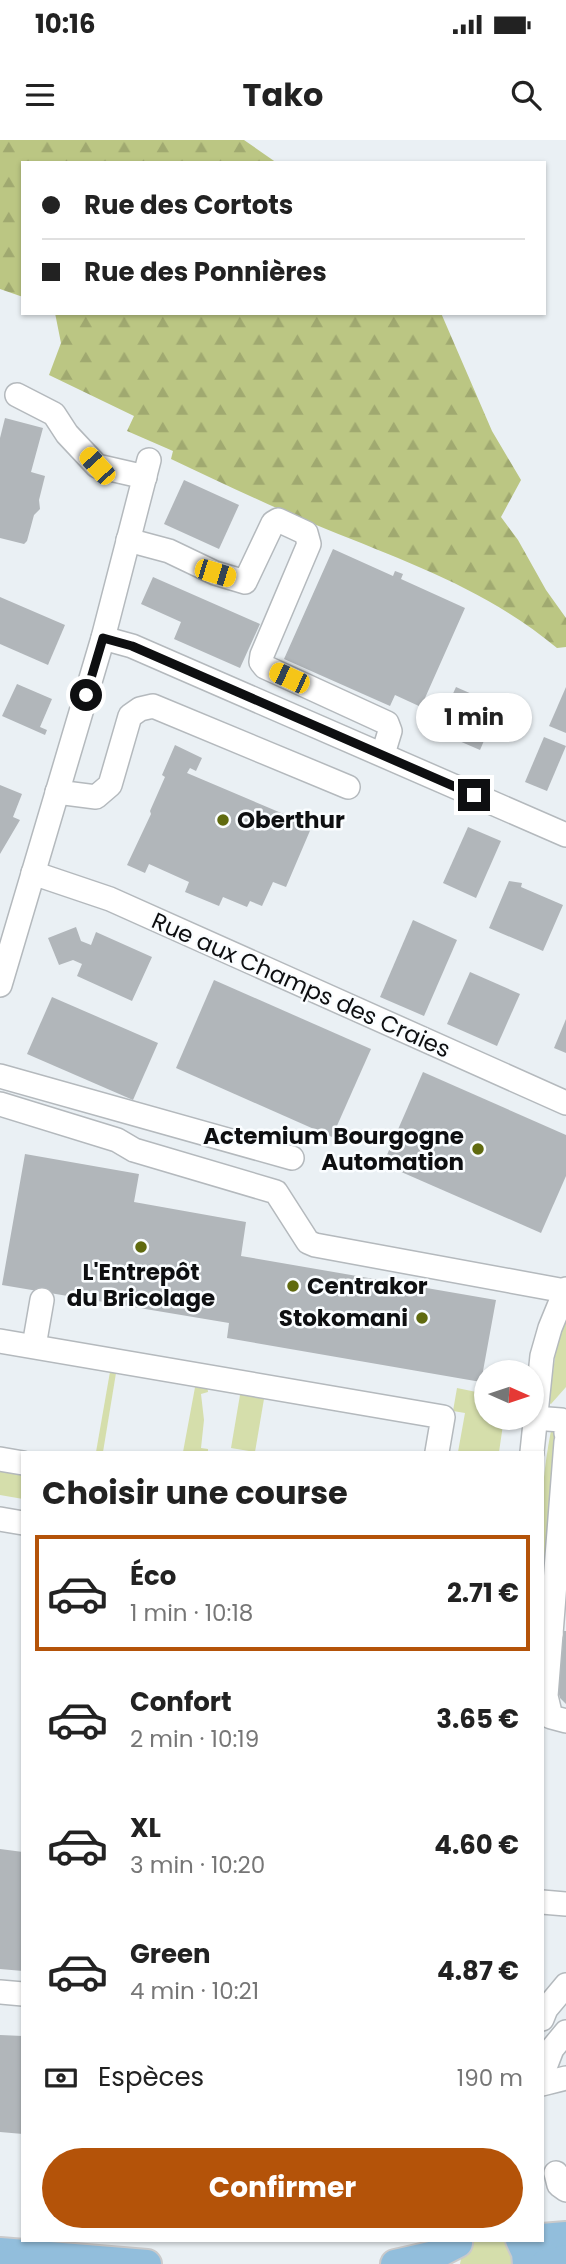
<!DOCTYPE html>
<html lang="fr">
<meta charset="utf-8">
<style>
body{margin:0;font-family:Poppins,sans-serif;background:#f2f2f2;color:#222;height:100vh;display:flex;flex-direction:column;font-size:26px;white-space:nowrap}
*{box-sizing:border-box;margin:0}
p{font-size:23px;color:#767676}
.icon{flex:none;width:38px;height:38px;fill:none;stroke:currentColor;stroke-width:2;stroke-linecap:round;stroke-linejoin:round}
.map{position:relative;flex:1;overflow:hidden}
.details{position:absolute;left:21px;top:1311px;width:523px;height:791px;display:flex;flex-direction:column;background:#fff;border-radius:0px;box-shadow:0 2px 5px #0004}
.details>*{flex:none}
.top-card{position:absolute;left:21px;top:21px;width:525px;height:154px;border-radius:0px;box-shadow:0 2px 5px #0004;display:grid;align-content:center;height:154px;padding:0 21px;background:#fff}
.needle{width:46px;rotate:93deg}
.controls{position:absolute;left:474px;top:1220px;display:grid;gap:14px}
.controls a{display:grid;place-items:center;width:70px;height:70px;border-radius:50%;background:#fff;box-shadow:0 2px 5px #0004;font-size:35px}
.end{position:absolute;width:32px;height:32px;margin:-16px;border:9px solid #0e0f11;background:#fff;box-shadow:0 0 0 4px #fff}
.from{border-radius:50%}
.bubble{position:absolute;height:49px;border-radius:24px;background:#fff;box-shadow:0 2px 5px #0004;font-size:23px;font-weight:700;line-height:49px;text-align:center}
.car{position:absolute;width:21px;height:42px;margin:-21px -10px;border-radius:9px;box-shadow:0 0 5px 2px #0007;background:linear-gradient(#f5c518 24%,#345 0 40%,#f5c518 0 76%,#345 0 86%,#f5c518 0)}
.top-card b{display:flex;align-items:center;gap:24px;height:66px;font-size:26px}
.top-card b+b{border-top:2px solid #e0e0e0}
.top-card i{width:18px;height:18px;background:#222}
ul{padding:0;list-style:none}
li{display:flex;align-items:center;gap:21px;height:116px;margin:0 14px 10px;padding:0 7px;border:4px solid transparent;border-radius:0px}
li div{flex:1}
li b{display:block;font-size:26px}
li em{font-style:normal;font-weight:700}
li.on{border-color:#b45309}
li>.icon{width:63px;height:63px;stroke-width:1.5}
h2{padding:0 21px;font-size:32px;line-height:84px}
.pay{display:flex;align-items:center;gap:18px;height:77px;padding:0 21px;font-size:26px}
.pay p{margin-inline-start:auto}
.primary-button{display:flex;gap:14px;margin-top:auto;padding:14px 21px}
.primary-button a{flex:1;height:80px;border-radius:42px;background:#b45309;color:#fff;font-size:28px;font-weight:700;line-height:80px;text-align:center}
.status{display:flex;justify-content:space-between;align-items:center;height:49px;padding:0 35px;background:#fff;direction:ltr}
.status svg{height:19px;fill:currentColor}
header{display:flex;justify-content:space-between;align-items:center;height:91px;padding:0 21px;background:#fff;font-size:32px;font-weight:700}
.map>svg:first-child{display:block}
.grass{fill:#d5deab}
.forest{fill:url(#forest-firs)}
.building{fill:#b1b6ba}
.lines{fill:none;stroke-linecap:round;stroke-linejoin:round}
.minor-casing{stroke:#b4b9bd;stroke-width:26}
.major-casing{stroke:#cacacb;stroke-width:32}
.minor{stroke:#fff;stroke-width:23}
.major{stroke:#92bedc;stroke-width:28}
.route{stroke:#0e0f11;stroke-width:9}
.poi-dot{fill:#606a0f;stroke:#fafdff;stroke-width:2.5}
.labels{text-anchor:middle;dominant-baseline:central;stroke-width:5;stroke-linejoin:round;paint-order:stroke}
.poi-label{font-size:23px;font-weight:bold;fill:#0e0f11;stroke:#fafdff;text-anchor:start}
.street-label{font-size:23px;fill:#0e0f11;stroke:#fafdff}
</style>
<div class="status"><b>10:16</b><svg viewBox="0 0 49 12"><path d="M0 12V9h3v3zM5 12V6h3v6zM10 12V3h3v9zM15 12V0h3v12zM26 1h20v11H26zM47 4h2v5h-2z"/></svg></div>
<header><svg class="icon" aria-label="menu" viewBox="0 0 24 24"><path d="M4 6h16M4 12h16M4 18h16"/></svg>Tako<svg class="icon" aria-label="search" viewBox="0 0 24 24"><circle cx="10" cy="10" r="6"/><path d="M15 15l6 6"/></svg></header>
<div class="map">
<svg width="566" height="2124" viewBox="0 0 566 2124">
<defs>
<pattern id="forest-firs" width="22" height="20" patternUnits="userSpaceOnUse" patternTransform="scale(1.75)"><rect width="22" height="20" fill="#bbc683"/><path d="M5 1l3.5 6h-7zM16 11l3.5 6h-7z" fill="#a0a970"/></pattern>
</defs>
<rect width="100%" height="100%" fill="#eaf0f4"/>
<g class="grass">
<path d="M566,1173V1247L551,1264L549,1263L557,1201Z"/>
<path d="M111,1226L117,1227L103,1312H96Z"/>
<path d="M196,1242L207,1244L208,1252L201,1254L204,1280L201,1308L208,1309V1312H183Z"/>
<path d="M457,1248L486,1254V1278H504L499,1312H458L465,1273L453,1271Z"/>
<path d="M241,1249L265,1253L255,1312L231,1308Z"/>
<path d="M551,1291L558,1292L546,1425C536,1395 544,1324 551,1291Z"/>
<path d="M0,1325L23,1329V1359L0,1355Z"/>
<path d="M469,2100H510L519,2124H460L463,2109Z"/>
</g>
<g class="forest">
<path d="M0,0H244L277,23H23V157L0,149Z"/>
<path d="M55,173H441L492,291L521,340L501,377L518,400L546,450L566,478V507L557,508C487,450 410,423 326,389C274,368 222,343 171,319L173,311L127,291L134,276L49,235L61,203Z"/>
</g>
<g class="building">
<path d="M5,278L43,288L31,332L45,336L39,360L40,369L34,375L27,401L24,404L0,398V298Z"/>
<path d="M184,340L239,365L219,409L164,384Z"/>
<path d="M333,409L393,436L395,431L403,434L401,439L465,468L421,567L395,555L390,566L284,519Z"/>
<path d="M153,437L260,484L240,528L174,499L181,482L141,464Z"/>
<path d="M0,457L65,485L48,525L0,504Z"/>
<path d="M17,544L52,559L40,587L47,590L45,595L2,576Z"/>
<path d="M456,547L499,566L480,610L436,591Z"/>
<path d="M566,547V593L549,586Z"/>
<path d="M544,597L566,606L547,651L525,642Z"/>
<path d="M175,605L202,618L196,631L190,628L187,633L312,686L286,747L273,742L262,766L250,761L247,767L223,757L219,766L185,752L189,742L149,724L145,733L127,725L151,674L150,671L165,637L162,635Z"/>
<path d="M0,645L22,654L13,677L20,680L0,714Z"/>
<path d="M468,687L501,701L476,758L443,743Z"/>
<path d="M509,741L522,743L521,747L563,765L543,811L489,788Z"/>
<path d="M413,780L457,800L424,876L380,857Z"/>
<path d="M76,787L81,801L91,805L96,792L152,817L132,861L77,836L82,824L73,820L59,825L48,798Z"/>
<path d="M470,832L520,854L497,906L447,884Z"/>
<path d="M214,840L371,909L332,997L176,928Z"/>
<path d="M52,857L158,903L133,960L27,914Z"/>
<path d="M566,879V913L554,908Z"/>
<path d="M423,932L566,995V1036L541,1093L383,1024Z"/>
<path d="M25,1014L139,1034L134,1062L246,1082L241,1116L496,1160L481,1242L227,1198L229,1183L2,1145Z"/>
<path d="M564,1491H566V1564L560,1558L558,1551Z"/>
<path d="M0,1709L23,1712V1831L0,1829Z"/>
<path d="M0,1895L23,1896V1994L0,1992Z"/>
</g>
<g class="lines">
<defs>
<g id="minor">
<path d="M17,255L54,274L67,294L97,326L145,337"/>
<path d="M128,400L169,411L215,433L245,442L273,383L278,380L306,393L309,404L262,515L261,522L265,527L387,583L390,591L383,614"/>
<path d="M103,498L132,506L566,695"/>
<path d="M57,652L96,657L110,645L130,576L140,569L153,566L348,647"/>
<path d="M33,733L110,759L566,963"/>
<path d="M0,845L103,498L149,320"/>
<path d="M0,936L292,1018"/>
<path d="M0,964L117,1000L134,1010L276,1052L308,1102L315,1105L565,1151"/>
<path d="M0,1201L443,1277L437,1312"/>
<path d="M34,1206L42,1160"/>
<path d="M534,1278L561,1280L566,1287V1293"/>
<path d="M532,1312L542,1216L550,1188L566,1149"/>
<path d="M0,1319L23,1323"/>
<path d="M0,1379L23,1383"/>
<path d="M551,1494L546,1556L551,1577L566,1581"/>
<path d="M542,1499L551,1494L566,1302"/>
<path d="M542,1762L566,1764"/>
<path d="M0,1852L23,1854"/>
<path d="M542,1879L546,1869L566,1845"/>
<path d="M544,1930L552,1909L566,1892"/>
<path d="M542,1944L566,1938"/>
<path d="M556,2033L559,2045L566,2050"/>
</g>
<g id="major">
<path d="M542,2098L566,2096"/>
<path d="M520,2100L526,2113L527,2124"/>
<path d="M0,2112L147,2124"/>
<path d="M395,2124L435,2115L458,2103"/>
<path d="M545,2124L566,2119"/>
</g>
</defs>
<use href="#minor" class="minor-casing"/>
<use href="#major" class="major-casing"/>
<use href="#minor" class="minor"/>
<use href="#major" class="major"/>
</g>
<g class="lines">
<path class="route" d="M86,555L103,498L132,506L474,655"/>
</g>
<g class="poi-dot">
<circle cx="223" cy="680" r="7"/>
<circle cx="478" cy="1009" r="7"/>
<circle cx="141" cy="1107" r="7"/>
<circle cx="293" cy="1146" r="7"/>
<circle cx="422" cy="1178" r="7"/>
</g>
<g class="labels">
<g class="poi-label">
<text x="237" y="680">Oberthur</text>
<text x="464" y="996" text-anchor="end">Actemium Bourgogne<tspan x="464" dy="26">Automation</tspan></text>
<text x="141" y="1132" text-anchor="middle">L'Entrepôt<tspan x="141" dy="26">du Bricolage</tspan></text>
<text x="307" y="1146">Centrakor</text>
<text x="408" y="1178" text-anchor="end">Stokomani</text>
</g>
<g class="street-label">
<text transform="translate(301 845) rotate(24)">Rue aux Champs des Craies</text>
</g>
</g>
</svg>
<div class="controls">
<a><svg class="needle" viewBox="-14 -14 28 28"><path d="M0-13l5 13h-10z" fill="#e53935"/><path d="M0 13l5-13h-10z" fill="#767676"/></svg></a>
</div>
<i class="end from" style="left:86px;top:555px"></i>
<i class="end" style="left:474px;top:655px"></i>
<div class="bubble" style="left:416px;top:553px;width:116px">1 min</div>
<i class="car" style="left:97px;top:326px;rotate:318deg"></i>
<i class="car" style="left:215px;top:433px;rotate:107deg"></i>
<i class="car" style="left:289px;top:538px;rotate:295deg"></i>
<div class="top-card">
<b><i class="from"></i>Rue des Cortots</b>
<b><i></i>Rue des Ponnières</b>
</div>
<section class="details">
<h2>Choisir une course</h2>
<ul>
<li class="on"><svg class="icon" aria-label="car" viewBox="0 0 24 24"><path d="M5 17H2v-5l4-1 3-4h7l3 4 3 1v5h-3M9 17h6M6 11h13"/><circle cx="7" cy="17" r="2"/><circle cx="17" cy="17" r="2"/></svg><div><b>Éco</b><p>1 min · 10:18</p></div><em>2.71 €</em></li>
<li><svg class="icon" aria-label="car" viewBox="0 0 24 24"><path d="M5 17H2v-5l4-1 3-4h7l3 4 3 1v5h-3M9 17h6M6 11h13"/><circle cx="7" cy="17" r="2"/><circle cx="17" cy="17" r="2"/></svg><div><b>Confort</b><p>2 min · 10:19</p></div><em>3.65 €</em></li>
<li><svg class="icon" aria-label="car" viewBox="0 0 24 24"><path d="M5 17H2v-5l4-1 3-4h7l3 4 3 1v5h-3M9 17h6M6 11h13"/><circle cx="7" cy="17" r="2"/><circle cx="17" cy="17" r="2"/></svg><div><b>XL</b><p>3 min · 10:20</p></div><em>4.60 €</em></li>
<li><svg class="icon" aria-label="car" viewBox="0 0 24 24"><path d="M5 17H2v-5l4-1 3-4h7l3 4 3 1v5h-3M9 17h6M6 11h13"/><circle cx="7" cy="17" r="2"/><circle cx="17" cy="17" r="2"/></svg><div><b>Green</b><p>4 min · 10:21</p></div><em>4.87 €</em></li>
</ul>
<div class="pay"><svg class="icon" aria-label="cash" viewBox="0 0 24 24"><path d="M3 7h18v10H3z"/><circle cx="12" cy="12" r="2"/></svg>Espèces<p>190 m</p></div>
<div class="primary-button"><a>Confirmer</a></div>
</section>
</div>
